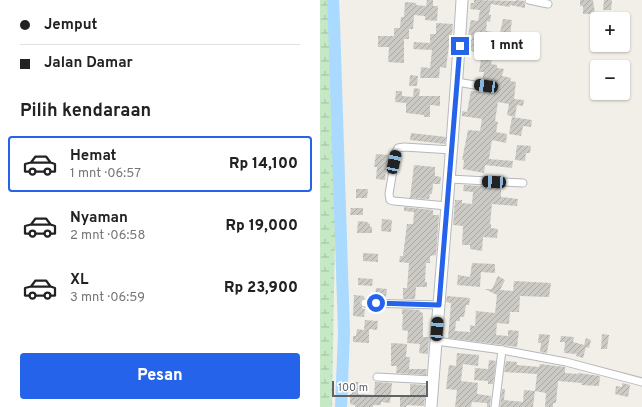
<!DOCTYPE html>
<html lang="id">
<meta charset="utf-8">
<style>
body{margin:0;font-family:Overpass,sans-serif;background:#f2f2f2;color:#222;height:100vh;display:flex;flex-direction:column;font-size:15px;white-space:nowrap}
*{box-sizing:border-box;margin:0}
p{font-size:13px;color:#767676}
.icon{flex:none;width:22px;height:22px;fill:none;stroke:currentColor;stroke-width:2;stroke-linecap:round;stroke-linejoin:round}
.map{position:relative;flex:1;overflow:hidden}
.side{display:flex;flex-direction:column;background:#fff;width:320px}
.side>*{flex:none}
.top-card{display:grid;align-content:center;height:88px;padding:0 20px;background:#fff}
.controls{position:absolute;left:270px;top:12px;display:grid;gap:8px}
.controls a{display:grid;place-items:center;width:40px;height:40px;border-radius:4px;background:#fff;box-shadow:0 1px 3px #0004;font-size:20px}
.scale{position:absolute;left:12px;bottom:10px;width:96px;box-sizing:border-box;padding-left:4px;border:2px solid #5f6368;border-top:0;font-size:11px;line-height:14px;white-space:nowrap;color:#5f6368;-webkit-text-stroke:3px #fff;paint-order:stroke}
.end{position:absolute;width:18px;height:18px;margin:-9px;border:5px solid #2563eb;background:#fff;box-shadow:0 0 0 2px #fff}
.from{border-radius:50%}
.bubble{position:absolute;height:28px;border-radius:4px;background:#fff;box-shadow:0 1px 3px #0004;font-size:13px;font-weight:800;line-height:28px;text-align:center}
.car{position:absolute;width:12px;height:24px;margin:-12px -6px;border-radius:5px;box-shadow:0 0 3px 1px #0007;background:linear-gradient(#222 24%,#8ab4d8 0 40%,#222 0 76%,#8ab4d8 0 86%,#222 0)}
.top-card b{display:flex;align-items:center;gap:14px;height:38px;font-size:15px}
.top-card b+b{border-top:1px solid #e0e0e0}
.top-card i{width:10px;height:10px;background:#222}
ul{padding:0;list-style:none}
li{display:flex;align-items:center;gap:12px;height:56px;margin:0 8px 6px;padding:0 12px;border:2px solid transparent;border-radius:4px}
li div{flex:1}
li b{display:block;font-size:15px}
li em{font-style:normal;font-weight:800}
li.active{border-color:#2563eb}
li>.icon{width:36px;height:36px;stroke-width:1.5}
h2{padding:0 20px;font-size:18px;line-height:48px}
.button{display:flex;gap:8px;margin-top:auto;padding:8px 20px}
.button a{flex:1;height:46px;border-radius:4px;background:#2563eb;color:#fff;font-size:16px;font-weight:800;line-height:46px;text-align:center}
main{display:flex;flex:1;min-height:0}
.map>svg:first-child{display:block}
.wetland{fill:url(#wetland-marsh)}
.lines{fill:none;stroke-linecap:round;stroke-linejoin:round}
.river{stroke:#aadaff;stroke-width:12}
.building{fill:url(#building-hatch)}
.street-casing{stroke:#b5b8bc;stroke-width:9}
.secondary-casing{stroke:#b6babf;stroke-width:13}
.street{stroke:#fff;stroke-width:7}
.secondary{stroke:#fff;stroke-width:11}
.route{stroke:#2563eb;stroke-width:5}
</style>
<main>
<section class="side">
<div class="top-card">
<b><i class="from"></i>Jemput</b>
<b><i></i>Jalan Damar</b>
</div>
<h2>Pilih kendaraan</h2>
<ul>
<li class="active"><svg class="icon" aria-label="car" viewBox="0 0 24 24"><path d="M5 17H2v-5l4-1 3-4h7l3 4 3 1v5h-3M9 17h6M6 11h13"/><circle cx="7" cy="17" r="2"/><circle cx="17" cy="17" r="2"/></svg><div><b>Hemat</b><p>1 mnt · 06:57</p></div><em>Rp 14,100</em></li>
<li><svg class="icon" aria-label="car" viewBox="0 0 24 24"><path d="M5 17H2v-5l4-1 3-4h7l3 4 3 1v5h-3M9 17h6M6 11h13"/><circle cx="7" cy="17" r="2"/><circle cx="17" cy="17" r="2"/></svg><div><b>Nyaman</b><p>2 mnt · 06:58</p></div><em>Rp 19,000</em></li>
<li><svg class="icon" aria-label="car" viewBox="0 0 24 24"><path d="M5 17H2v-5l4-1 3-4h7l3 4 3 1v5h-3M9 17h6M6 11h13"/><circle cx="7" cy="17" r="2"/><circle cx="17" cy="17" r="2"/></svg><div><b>XL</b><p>3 mnt · 06:59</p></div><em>Rp 23,900</em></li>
</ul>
<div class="button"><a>Pesan</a></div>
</section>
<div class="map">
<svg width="322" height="407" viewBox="0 0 322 407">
<defs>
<pattern id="wetland-marsh" width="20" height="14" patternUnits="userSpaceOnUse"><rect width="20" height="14" fill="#c5e8c5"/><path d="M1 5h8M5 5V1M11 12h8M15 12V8" fill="none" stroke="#a3c0a4"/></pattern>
<pattern id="building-hatch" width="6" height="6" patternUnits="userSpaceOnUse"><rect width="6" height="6" fill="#cccac5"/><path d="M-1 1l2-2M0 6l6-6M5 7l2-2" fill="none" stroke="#a9a8a4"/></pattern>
</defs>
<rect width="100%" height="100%" fill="#f1efe8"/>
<path class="wetland" d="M0,0H8L17,114L12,407H0Z"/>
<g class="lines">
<path class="river" d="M13,0L14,22L24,333L21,407"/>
</g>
<g class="building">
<path d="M107,0H113V6H118L117,21L105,20V16L94,15L93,29H89V39H84V63L68,62L69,47H58V36H74V28H80L81,17H84L85,2L96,3V5L106,6Z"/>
<path d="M154,0L196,1V0L204,1L205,3V8L190,5V7L171,4L169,15H171L170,22L167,21L166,31L180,33L183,19L192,20L190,35L185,34L182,54L173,53L171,64L177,65V68L184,69L182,76L191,78L190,81L196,82L194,99L204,100L203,106L197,105L195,117L187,115L189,104L178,102L175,121L178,122L176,132L187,134L186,143L172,140L169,159L193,161L192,168L165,165L164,173L143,169L144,160H142L148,130L160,131L162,119L142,116V111L147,112L151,91L167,92L171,87L169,83L162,81L164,72H159L162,53L149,51L152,36L148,35L151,20L158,21L160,10L150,9L151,3H154Z"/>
<path d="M260,0H273L275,14H263V6H260Z"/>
<path d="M284,0H292L291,10H283Z"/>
<path d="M116,23L133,24L131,45H129L126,68L120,67L119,78H100L101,67L110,68L112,50L93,49L94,42L110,43V34H116Z"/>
<path d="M90,75L98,76L97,86H89Z"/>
<path d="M94,88L100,89L99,96H120V106L110,105V117H104V115L86,113V103L75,102L76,91H82V96L93,97Z"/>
<path d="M192,117L212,120L211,127L203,126L201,136L189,134Z"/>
<path d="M91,133L126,137L125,144L90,140Z"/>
<path d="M197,145L211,146L210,153H206L205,161L195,160Z"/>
<path d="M56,154L70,155L68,168H66L65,180L56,179L57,167H54Z"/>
<path d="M94,165L115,167V176L121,177L120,184H113L112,194H110L109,199L90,198Z"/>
<path d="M144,185L181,187V197L198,199L197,206L172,204L170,224H171V228L178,229L177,238L163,237L162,251L150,249V245H142L143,226L133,225L135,200H142V203L152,204L153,192L143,191Z"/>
<path d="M36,189H48L47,198H36Z"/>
<path d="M84,207L113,210V215H119L116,255L110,256V263H106L105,282H107V287H96L95,299H83V288H87L89,263L79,262L80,256H83L87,224H93L94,212L84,211Z"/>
<path d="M31,208H43V215H30Z"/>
<path d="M62,219L72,220L71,232L61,231Z"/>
<path d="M38,221L48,222L47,223L50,224V227H52V233H37Z"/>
<path d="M43,253L58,254V262L43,261Z"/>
<path d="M152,263L175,264V273L161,272L160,287L137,285L138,275L150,277Z"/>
<path d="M178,276L185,280L180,290L193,291L194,281L231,283L229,297L200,296L199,312H190L189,324L177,323L176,335L188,336V330L199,331L197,347L128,338L131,303L126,302L127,296L150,298L149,305H146L144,317H140V321H136L135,331L150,332V325L155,326L156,311L175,313L177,295L165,289H172Z"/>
<path d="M38,278L53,279L52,286L38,285Z"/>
<path d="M56,288L67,289L66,297L55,296Z"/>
<path d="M34,295L44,296V298L41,300L40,303L43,309H45L44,317L33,316Z"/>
<path d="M82,309L100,310V312L103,313V337H109L108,354L99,353L100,344L87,343L88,331L82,330L83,314H82Z"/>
<path d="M45,320L58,321L57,330L49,329V343L33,342V336H36L37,329L44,330Z"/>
<path d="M219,334L230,335L227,353L220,352L221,343H218Z"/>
<path d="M282,334L289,335L287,349H281Z"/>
<path d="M241,336L254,337L253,342L264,345L266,338L271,340L269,348L266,347L263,358L256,356L257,354L244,353L245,342H240Z"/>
<path d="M71,343L87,344L86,357H90L89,369H107L106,375L76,373L77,366H71Z"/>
<path d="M137,353L159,355L158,366L143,364L141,381L158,383L157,394L171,396L170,407H167V403L152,402L151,407H135L137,390L126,389L129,365L136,366Z"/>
<path d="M169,360L176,361L173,384H168V381L154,380L155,368L168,369Z"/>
<path d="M186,361L197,362V365L219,367L220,364L245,367V373L258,374V373L280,376L279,386L261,385L262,383L238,381L236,403H233V407H225L226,393L215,391L217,374L184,372Z"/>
<path d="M32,382H39L38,394L54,395L55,382L72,383L70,403L61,402V405H53V407H35V405L30,404V394H32Z"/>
<path d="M302,383L310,385L308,397L295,394L296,386L302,387Z"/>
<path d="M90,384L106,385L104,406L87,405L86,407H80V396H90Z"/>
<path d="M182,389H185L184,400L203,402L204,390L215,391L213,407H180Z"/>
</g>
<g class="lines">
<defs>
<g id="street">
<path d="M209,0L228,4"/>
<path d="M137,82L166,87"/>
<path d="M130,179L203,183"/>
<path d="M127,206L74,201L70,200L69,194L76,152L78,148L84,147L132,150"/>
<path d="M45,303L119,305"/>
<path d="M116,341L182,350L246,362L322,382"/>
<path d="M57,377L113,380"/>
<path d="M175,407L182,350"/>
</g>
<path id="secondary" d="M111,407C121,271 134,136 142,0"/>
</defs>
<use href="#street" class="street-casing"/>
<use href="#secondary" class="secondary-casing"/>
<use href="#street" class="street"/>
<use href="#secondary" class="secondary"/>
</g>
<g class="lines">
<path class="route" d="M56,303L119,305L140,46"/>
</g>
</svg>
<div class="controls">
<a>+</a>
<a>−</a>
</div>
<div class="scale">100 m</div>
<i class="end from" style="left:56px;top:303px"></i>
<i class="end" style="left:140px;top:46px"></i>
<div class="bubble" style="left:154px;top:32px;width:66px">1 mnt</div>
<i class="car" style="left:166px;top:86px;rotate:278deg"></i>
<i class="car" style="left:74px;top:162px;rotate:12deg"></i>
<i class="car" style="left:174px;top:182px;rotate:273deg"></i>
<i class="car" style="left:117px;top:329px;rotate:4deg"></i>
</div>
</main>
